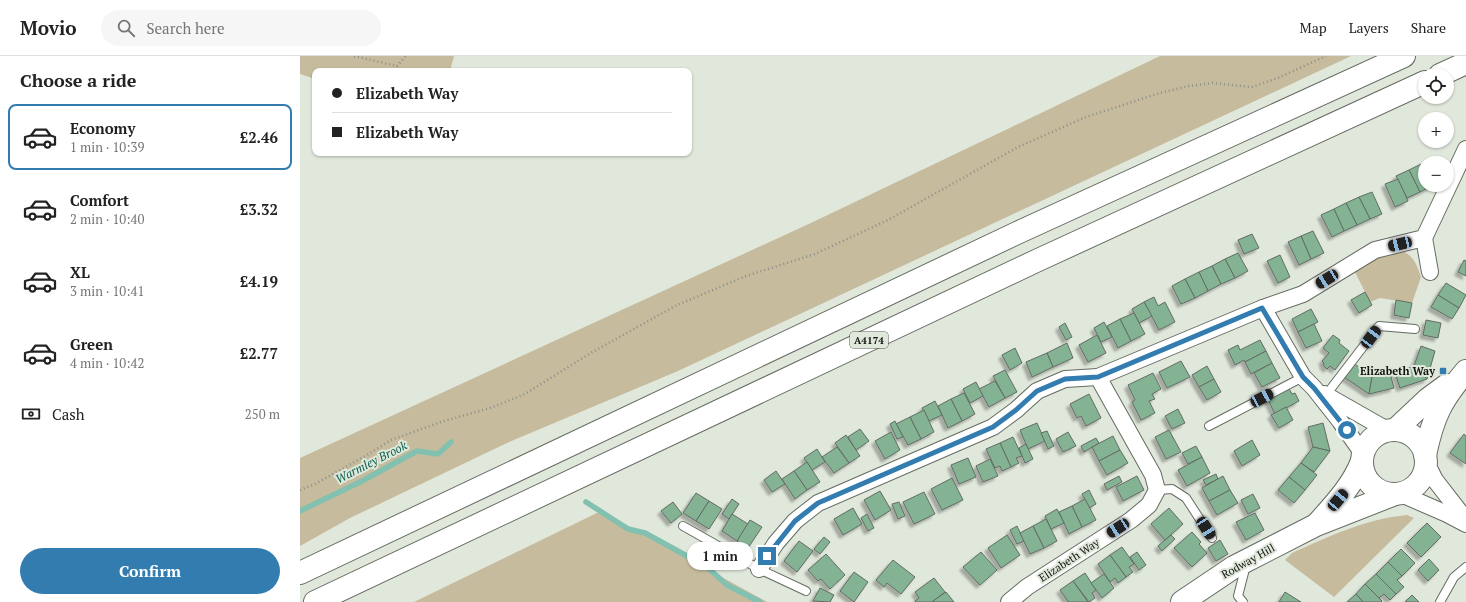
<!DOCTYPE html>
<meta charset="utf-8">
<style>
body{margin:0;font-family:"PT Serif",serif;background:#f6f6f6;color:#222;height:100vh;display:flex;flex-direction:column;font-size:15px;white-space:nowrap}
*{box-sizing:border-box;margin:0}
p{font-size:13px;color:#767676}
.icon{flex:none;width:22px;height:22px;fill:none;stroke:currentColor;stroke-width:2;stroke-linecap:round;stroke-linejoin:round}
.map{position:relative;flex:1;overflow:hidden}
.side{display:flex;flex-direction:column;background:#fff;width:300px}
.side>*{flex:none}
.banner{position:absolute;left:12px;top:12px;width:380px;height:88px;border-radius:8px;box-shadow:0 1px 3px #0004;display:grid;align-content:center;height:88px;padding:0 20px;background:#fff}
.fabs{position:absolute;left:1118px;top:12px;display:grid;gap:8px}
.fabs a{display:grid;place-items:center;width:36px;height:36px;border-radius:50%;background:#fff;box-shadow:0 1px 3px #0004;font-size:20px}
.end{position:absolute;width:18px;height:18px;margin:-9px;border:5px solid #337cb0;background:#fff;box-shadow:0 0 0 2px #fff}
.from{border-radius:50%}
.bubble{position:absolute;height:28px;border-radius:14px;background:#fff;box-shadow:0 1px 3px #0004;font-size:13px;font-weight:700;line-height:28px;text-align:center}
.car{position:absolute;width:12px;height:24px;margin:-12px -6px;border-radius:5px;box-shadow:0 0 3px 1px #0007;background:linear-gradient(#222 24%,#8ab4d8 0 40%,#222 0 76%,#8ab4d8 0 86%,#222 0)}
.banner b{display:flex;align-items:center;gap:14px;height:38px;font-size:15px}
.banner b+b{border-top:1px solid #e0e0e0}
.banner i{width:10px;height:10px;background:#222}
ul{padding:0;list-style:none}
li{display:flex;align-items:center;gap:12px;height:66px;margin:0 8px 6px;padding:0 12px;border:2px solid transparent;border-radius:8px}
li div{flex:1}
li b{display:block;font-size:15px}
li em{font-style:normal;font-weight:700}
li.current{border-color:#337cb0}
li>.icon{width:36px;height:36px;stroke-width:1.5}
h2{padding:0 20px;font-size:18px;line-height:48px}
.pay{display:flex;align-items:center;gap:10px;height:44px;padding:0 20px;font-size:15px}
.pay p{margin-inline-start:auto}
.primary-button{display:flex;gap:8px;margin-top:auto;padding:8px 20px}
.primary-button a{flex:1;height:46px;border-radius:24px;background:#337cb0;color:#fff;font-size:16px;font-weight:700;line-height:46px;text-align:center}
header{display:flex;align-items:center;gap:24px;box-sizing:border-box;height:56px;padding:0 20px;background:#fff;border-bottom:1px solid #e0e0e0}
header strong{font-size:19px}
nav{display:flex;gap:22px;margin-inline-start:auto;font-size:14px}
.search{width:280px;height:36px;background:#f6f6f6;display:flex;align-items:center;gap:10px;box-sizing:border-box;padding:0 14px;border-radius:22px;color:#767676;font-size:15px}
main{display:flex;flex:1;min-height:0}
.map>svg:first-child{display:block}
.green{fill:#c6bb9d}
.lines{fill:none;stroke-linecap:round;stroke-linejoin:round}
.stream{stroke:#82c0b0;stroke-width:5.5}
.building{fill:#84b393;stroke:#626c65;filter:url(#shadow)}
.lane-casing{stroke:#656b61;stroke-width:10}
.street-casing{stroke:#656b61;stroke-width:18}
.secondary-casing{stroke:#656b61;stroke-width:24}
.highway-casing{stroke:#656b61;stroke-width:24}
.path{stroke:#8a8f87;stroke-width:2.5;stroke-dasharray:1 3;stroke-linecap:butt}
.lane{stroke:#fff;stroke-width:8}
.street{stroke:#fff;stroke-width:16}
.secondary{stroke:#fff;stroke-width:22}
.highway{stroke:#fff;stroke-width:22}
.route{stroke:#337cb0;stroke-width:5}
.poi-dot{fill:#337cb0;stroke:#e0e7db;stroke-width:1.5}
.labels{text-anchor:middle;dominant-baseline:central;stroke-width:4;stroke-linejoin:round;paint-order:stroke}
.shield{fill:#e0e7db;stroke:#4e534c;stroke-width:1}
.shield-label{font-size:10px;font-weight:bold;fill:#10130f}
.poi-label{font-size:11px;font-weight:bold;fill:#10130f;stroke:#e0e7db;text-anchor:end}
.street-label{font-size:11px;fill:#10130f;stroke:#e0e7db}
.water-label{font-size:12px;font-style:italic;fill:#086051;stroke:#e0e7db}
</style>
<header>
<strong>Movio</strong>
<div class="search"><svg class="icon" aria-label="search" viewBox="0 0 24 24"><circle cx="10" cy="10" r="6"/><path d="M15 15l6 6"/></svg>Search here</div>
<nav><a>Map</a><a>Layers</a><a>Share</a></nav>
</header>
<main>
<section class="side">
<h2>Choose a ride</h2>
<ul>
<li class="current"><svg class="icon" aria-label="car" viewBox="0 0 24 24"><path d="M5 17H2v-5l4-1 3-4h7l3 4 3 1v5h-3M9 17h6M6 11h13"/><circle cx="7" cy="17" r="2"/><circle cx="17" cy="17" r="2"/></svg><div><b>Economy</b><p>1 min · 10:39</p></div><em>£2.46</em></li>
<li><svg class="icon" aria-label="car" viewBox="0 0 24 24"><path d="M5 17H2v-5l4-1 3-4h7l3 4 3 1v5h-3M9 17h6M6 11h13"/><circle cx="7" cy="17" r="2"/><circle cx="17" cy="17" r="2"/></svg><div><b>Comfort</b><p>2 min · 10:40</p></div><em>£3.32</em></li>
<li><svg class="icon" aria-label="car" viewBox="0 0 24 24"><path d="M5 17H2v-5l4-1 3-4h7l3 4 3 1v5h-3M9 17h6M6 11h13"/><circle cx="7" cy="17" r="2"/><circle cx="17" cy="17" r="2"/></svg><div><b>XL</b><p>3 min · 10:41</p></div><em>£4.19</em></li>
<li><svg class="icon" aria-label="car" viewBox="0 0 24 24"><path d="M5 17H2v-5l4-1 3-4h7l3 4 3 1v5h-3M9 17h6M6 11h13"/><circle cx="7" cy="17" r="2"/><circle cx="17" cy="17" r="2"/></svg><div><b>Green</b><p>4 min · 10:42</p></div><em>£2.77</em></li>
</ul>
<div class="pay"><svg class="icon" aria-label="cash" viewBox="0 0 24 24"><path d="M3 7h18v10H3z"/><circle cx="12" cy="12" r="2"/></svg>Cash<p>250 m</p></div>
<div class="primary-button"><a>Confirm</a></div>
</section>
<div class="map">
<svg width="1166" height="546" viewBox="0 0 1166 546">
<defs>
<filter id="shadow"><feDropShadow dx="-3.5" dy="3.5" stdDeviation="1" flood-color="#0004"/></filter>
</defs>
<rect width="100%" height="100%" fill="#e0e7db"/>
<g class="green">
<path d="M0,0H154L150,15H15V23L0,18Z"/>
<path d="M860,0H1051L378,315L209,386L50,462L0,490V402L513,166Z"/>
<path d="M1102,195C1114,200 1117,209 1121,221L1112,247L1080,242L1070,246L1055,216C1069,206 1084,197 1102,195Z"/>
<path d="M301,455L467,546H114Z"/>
<path d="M1107,459L1114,462L1034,541L985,504L992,497C1030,480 1065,463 1107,459Z"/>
</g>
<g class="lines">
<g class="stream">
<path d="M286,446L328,473L345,477L407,511L427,529L460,546"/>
<path d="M0,455L62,425L117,395L138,398L151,386"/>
</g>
</g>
<g class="building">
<path d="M1121,108L1125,116V129L1132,130L1120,136L1109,114Z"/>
<path d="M1109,114L1120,136L1107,142L1096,120Z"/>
<path d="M1098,123L1108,145L1095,151L1085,128Z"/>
<path d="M1072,136L1082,158L1070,163L1059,141Z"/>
<path d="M1059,141L1070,163L1057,169L1046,147Z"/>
<path d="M1046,147L1057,169L1044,175L1034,153Z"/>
<path d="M1034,153L1044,175L1032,181L1021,159Z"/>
<path d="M1013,175L1024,197L1011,203L1001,180Z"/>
<path d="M952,178L959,192L944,198L938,184Z"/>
<path d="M1001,180L1011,203L999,209L988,186Z"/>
<path d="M938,197L948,215L935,222L925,203Z"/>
<path d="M980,199L990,221L978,227L967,205Z"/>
<path d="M925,203L935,222L921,228L912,210Z"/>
<path d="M1164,204L1166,205V220L1158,216Z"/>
<path d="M912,210L921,228L908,235L899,216Z"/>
<path d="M899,216L908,235L895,242L885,223Z"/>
<path d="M885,223L895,242L881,248L872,230Z"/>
<path d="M1146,227L1166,239L1159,252L1138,239Z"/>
<path d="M1065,236L1072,249L1059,257L1051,244Z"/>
<path d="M1138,239L1159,252L1152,263L1131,251Z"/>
<path d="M854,241L858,250L865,246L875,266L859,274L844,246Z"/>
<path d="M1096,244L1112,247L1109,262L1094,259Z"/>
<path d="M844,246L852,260L839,267L832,253Z"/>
<path d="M1011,253L1018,266L998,276L992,263Z"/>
<path d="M834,257L845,278L831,285L820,263Z"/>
<path d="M820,263L831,285L818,292L807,270Z"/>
<path d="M1126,264L1141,267L1138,282L1123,279Z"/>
<path d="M804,266L812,281L801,286L794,272Z"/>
<path d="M765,267L772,281L766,284L759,271Z"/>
<path d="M1014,268L1022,285L1006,292L998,276Z"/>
<path d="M797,279L806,297L788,306L779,289Z"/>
<path d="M1033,279L1040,284L1039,287L1049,295L1035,314L1030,310L1027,313L1023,309L1024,307L1022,305L1029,297L1023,292Z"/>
<path d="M960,284L966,295L945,306L944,304L935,309L928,294L938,289L940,294Z"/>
<path d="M767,287L773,302L753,311L747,297Z"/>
<path d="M1121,290L1135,295L1127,323L1114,310Z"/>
<path d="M715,292L722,307L710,314L702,299Z"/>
<path d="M966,295L972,307L951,318L945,306Z"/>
<path d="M747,297L753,311L732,321L726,306Z"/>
<path d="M881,305L890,321L867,332L859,316Z"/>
<path d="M972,307L980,322L962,331L954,317Z"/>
<path d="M1055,308L1072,321L1069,338L1044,321Z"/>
<path d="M907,310L914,323L899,331L892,319Z"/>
<path d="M1114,310L1127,323L1100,332L1095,317Z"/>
<path d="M705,314L717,336L705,342L693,320Z"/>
<path d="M853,317L861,333L852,338L855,343L849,345L855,357L841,364L832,346L835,344L828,329Z"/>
<path d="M1090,317L1094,332L1069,338L1072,321Z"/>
<path d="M914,323L921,336L907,344L899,331Z"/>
<path d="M695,325L705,342L689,351L679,333Z"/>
<path d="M676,326L683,340L670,347L663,333Z"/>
<path d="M988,331L992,338L995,337L999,345L975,358L967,342Z"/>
<path d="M664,337L675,358L662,365L651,343Z"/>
<path d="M789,338L801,362L786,370L781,360L777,362L770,348Z"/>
<path d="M651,343L662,365L648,372L638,350Z"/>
<path d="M635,345L642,359L629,365L622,352Z"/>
<path d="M986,351L993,364L979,372L971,359Z"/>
<path d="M878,353L885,367L872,373L865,360Z"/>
<path d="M624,354L634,376L621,383L610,361Z"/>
<path d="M610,361L621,383L608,389L596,368Z"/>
<path d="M595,365L603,381L597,383L590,368Z"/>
<path d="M737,367L745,385L728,393L720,374Z"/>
<path d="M1023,367L1030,395L1013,391L1008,371Z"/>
<path d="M560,373L569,385L556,394L548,381Z"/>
<path d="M869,374L881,396L866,403L855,381Z"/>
<path d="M747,375L754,390L748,393L741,377Z"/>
<path d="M591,376L600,394L585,403L575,385Z"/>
<path d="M768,376L776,390L763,396L756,383Z"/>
<path d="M1164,378L1166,380V408L1150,397Z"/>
<path d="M546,379L560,400L549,407L535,387Z"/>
<path d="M813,380L820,394L799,405L792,391Z"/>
<path d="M713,381L722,400L716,402L719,407L711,411L700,387Z"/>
<path d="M796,382L799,387L784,396L781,390Z"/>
<path d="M952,384L960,399L942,410L934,395Z"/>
<path d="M700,387L711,411L702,415L700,410L695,412L686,393Z"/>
<path d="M726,388L733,403L725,407L719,392Z"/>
<path d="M896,390L902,401L888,408L882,397Z"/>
<path d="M537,391L549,407L534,417L522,401Z"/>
<path d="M1013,391L1030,395L1014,416L1001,407Z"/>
<path d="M517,393L525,406L512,414L504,402Z"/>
<path d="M820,394L828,407L807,419L799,405Z"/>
<path d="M902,401L910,417L887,430L878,414Z"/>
<path d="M668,402L676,421L659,428L651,409Z"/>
<path d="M690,403L698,420L683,426L676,410Z"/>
<path d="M507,406L520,426L507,434L494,415Z"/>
<path d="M1001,407L1017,419L1005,434L989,421Z"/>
<path d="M476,415L485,428L472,436L464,424Z"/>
<path d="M494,415L507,434L495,443L482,423Z"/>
<path d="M916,418L918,423L906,429L903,424Z"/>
<path d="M819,420L822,426L807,434L804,428Z"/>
<path d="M837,420L844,434L823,445L816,431Z"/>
<path d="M923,420L930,434L909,445L902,432Z"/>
<path d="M989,421L1005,434L994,447L978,434Z"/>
<path d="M652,422L663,444L642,454L631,433Z"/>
<path d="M789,434L796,448L789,452L782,438Z"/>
<path d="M930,434L938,447L917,459L909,445Z"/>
<path d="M580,435L591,454L575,464L564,444Z"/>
<path d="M624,436L635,458L614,468L603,446Z"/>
<path d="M396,437L409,445L396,465L383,457Z"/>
<path d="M953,438L960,452L948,458L941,444Z"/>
<path d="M432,443L439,448L429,463L422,458Z"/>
<path d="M785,443L796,464L782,471L772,450Z"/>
<path d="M409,445L422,453L409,473L396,465Z"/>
<path d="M373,446L382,458L371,467L361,455Z"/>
<path d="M599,446L605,460L598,463L592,448Z"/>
<path d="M772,450L782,471L769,478L759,456Z"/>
<path d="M553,452L562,468L543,479L534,463Z"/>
<path d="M869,452L883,468L865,484L851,468Z"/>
<path d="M757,453L764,467L751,473L745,460Z"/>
<path d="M955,457L964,474L946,484L936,466Z"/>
<path d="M432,458L448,468L437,485L422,475Z"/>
<path d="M567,458L574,472L568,475L561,462Z"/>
<path d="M746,463L757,485L744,492L733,470Z"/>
<path d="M450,464L462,471L448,492L437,485Z"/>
<path d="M1127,467L1141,481L1121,501L1107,487Z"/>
<path d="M717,470L724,485L717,488L710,474Z"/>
<path d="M733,470L744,492L730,498L720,477Z"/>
<path d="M892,476L901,486L899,488L907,497L892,511L874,492Z"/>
<path d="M707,479L720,499L701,512L688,492Z"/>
<path d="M871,479L875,483L862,495L858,490Z"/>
<path d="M524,481L530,486L520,498L514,493Z"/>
<path d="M920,484L928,498L916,505L908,492Z"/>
<path d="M499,485L513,495L497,516L484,505Z"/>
<path d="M822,491L834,508L829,511L833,516L826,521L810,499Z"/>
<path d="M1101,493L1115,507L1102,520L1088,506Z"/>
<path d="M681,496L697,514L680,529L663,511Z"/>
<path d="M837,496L846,509L839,514L830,501Z"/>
<path d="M526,498L545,519L530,533L521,523L518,525L508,514Z"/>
<path d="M810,499L826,521L818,527L815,522L810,526L798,508Z"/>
<path d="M1129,503L1139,514L1128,525L1118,514Z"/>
<path d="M593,504L615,521L601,538L587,527L584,531L576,524Z"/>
<path d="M1088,506L1102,520L1097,524L1104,531L1096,538L1076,518Z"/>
<path d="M554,516L568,526L554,546L540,535Z"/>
<path d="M785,517L796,534L792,537L795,542L789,546L773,525Z"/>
<path d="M804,518L814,532L802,542L791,527Z"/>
<path d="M1076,518L1096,538L1090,544L1084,538L1079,542L1065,528Z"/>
<path d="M634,522L645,536L632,546H616L615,545L619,542L615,536Z"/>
<path d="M773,525L788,546H768L767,544L760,534Z"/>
<path d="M1065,528L1082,545L1081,546H1063L1056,538Z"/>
<path d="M520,532L534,539L530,546L513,545Z"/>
<path d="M646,536L654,546H634L633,545Z"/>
<path d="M985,536L1001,546H979Z"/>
<path d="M1056,538L1063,546H1047Z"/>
<path d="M1112,539L1119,546H1105Z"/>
</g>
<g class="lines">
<defs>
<g id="lane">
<path d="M1026,339L1079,270L1115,273"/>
<path d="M909,370L1003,321"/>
<path d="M857,434L872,433L886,442L912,482"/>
<path d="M383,470L459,513L506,535"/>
<path d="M943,546L938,540L946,509"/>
<path d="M1140,546L1154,521L1166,511"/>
</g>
<g id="street">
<path d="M1124,182L1130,216"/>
<path d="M963,252L1003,321L1014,332L1040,365L1063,398"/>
<path d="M1024,338L1089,375"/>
<path d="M1126,406L1135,424L1166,464"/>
<path d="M1101,438L1147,458L1166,468"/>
<path d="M459,513L476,487L495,465L518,447L693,371L716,354L737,335L765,323L798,321L963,252L1003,238L1075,194L1124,182L1166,93"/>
<path d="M709,546L727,531L831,464L849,449L857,434L853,419L798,321"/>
</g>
<g id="secondary">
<path d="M1095,374L1128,343L1147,329"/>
<circle cx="1094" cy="406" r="32"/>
<path d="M1125,399C1133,361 1141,344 1166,315"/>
<path d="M1018,467C1035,448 1053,429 1062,405"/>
<path d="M882,546L934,511L1016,469L1095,438"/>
</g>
<g id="highway">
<path d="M1140,19L1166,7"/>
<path d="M0,517L717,177L1104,0"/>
<path d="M15,546L736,205L1125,26"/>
</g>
</defs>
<use href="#lane" class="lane-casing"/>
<use href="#street" class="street-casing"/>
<use href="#secondary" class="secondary-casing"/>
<use href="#highway" class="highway-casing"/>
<g class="path">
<path d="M54,0L97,10L106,0"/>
<path d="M0,434L15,428L67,399L91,384L141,366L193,351L225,338L289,298L377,249L446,220L515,198L588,164L718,91L786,61L860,37L889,30L912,27L952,31L978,22L1026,0"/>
</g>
<use href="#lane" class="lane"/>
<use href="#street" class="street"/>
<use href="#secondary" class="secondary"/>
<use href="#highway" class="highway"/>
</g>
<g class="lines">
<path class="route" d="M467,500L495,465L518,447L693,371L716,354L737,335L765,323L798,321L962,252L1003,321L1014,332L1047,374"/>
</g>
<rect class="poi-dot" x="1139" y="311" width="8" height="8" rx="2"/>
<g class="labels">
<rect class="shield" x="550" y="276" width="38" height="16" rx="3"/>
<g class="shield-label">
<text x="569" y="284">A4174</text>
</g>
<g class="poi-label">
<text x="1135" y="315">Elizabeth Way</text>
</g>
<g class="street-label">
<text transform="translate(769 504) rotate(-33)">Elizabeth Way</text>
<text transform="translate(948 505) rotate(-29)">Rodway Hill</text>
</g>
<g class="water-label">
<text transform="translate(71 406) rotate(-27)">Warmley Brook</text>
</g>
</g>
</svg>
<div class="fabs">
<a><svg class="icon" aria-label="locate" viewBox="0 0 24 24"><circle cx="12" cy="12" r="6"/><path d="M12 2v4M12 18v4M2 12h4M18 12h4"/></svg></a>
<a>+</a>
<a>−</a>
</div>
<i class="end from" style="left:1047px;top:374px"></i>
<i class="end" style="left:467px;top:500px"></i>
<div class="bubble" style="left:387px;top:486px;width:66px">1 min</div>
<i class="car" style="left:1100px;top:188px;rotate:257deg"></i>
<i class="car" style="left:1027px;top:223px;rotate:238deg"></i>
<i class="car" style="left:1071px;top:281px;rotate:37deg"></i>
<i class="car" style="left:962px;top:342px;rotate:62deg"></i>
<i class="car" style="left:1038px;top:444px;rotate:40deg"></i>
<i class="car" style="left:818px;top:472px;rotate:237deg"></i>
<i class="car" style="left:906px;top:472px;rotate:147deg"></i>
<div class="banner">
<b><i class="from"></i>Elizabeth Way</b>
<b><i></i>Elizabeth Way</b>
</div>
</div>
</main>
